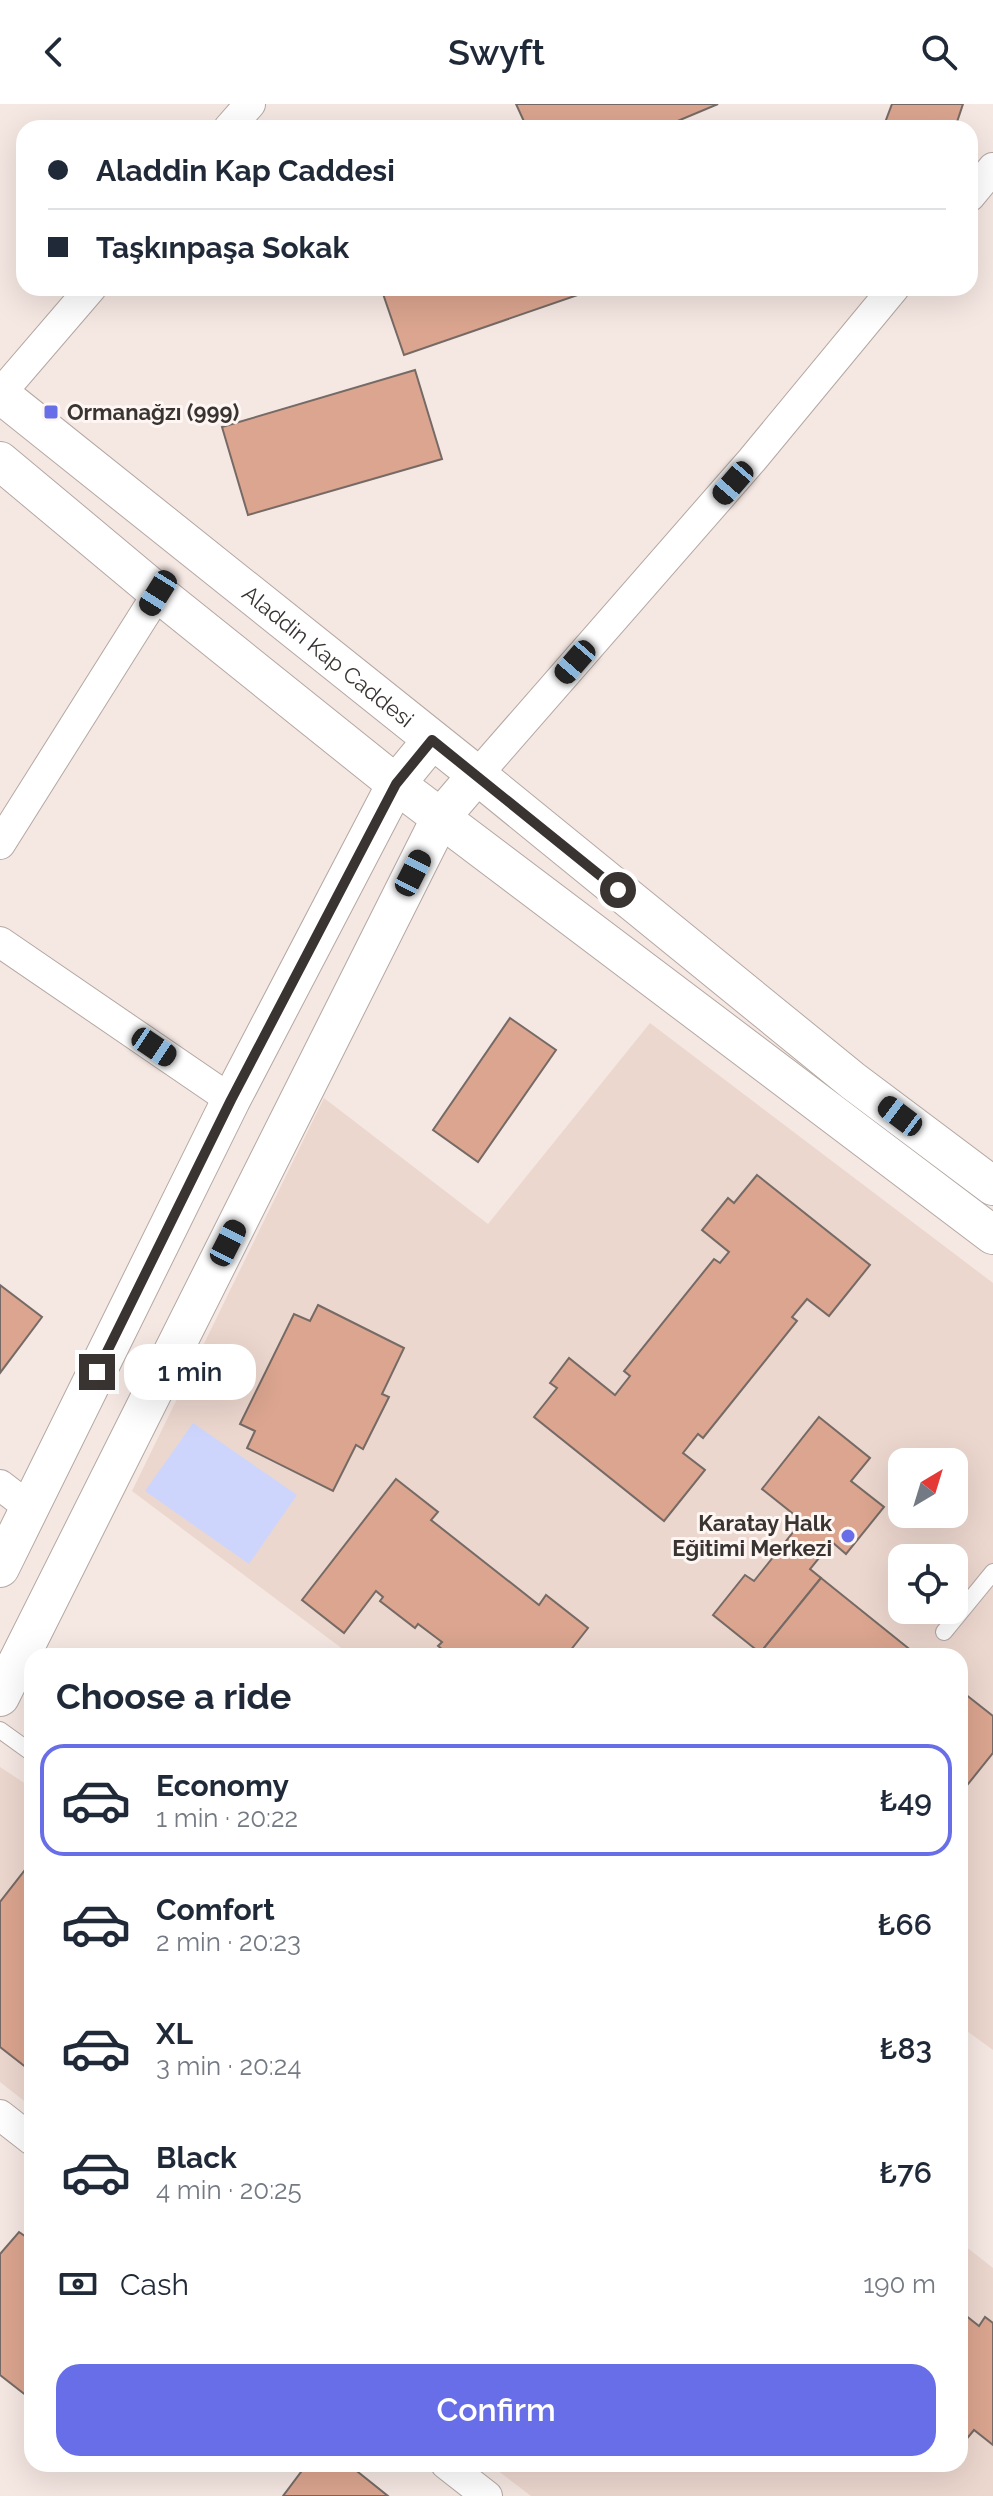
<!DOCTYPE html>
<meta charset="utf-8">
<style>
body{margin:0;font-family:Raleway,sans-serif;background:#f2f2f3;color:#1f2937;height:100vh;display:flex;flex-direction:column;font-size:30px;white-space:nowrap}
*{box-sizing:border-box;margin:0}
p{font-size:26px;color:#747a83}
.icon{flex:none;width:44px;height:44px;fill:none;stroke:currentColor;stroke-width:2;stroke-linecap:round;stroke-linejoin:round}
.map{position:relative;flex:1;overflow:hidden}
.details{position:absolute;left:24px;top:1544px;width:944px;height:824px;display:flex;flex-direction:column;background:#fff;border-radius:24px;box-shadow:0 8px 32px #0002}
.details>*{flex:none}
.top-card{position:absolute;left:16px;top:16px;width:962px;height:176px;border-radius:24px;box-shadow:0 8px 32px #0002;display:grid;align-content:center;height:176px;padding:0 32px;background:#fff}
.needle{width:52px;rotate:38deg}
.controls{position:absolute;left:888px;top:1344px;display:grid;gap:16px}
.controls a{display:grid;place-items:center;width:80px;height:80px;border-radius:16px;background:#fff;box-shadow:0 8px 32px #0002;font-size:40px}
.end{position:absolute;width:36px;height:36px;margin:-18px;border:10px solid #393432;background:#fff;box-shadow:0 0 0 4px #fff}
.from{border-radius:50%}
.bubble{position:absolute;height:56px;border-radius:24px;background:#fff;box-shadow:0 8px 32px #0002;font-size:26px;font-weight:600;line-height:56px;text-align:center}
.car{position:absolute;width:24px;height:48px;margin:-24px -12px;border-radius:10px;box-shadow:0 0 6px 2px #0007;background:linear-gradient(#222 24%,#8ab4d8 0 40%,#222 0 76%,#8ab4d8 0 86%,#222 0)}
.top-card b{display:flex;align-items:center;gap:28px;height:76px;font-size:30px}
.top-card b+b{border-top:2px solid #e0e1e3}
.top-card i{width:20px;height:20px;background:#1f2937}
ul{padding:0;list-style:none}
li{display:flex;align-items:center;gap:24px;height:112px;margin:0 16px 12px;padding:0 16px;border:4px solid transparent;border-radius:24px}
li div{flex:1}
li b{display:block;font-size:30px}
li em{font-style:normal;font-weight:600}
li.on{border-color:#686ee7}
li>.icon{width:72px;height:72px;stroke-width:1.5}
h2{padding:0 32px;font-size:36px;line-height:96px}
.pay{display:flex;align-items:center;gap:20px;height:88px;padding:0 32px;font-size:30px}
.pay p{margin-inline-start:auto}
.cta{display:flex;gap:16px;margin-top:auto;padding:16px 32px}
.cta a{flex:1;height:92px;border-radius:24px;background:#686ee7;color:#fff;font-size:32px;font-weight:600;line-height:92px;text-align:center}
header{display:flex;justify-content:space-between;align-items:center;height:104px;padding:0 32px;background:#fff;font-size:36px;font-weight:600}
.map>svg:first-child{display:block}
.built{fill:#ecd7ce;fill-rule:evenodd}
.green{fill:#cdd5fd}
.building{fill:#dba58f;stroke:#756a65;stroke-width:2}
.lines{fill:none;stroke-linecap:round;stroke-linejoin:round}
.service-casing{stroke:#b4a8a3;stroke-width:18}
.minor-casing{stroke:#b4a8a3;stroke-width:32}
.tertiary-casing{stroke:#b4a8a3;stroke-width:40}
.service{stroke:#fff;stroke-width:16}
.minor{stroke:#fff;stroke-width:30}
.tertiary{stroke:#fff;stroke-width:38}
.route{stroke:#393432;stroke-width:10}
.poi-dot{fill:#686ee7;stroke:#fef6f3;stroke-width:3}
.labels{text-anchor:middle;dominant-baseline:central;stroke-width:6;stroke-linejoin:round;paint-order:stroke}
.poi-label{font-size:22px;font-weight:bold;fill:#393432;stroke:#fef6f3;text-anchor:start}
.street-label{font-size:22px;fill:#393432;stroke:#fef6f3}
</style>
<header><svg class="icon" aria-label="back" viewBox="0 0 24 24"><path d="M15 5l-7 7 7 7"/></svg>Swyft<svg class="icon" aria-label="search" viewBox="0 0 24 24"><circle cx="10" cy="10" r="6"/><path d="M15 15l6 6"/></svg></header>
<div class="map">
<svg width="993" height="2392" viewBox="0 0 993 2392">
<rect width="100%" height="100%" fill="#f5e7e2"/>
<g class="built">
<path d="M650,919L993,1179V1946L960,1922V1552H352L132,1387L324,994L488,1120ZM902,1358H954V1410H902ZM902,1454H954V1506H902Z"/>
<path d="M0,1663L32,1684V2003L0,1978Z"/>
<path d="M960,2138L993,2164V2392H531L489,2360H960Z"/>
</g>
<path class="green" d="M193,1319L297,1391L249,1460L145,1387Z"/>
<g class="building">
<path d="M516,0H718L661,24H527Z"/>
<path d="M892,0H963L955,24H883Z"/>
<path d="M381,184H595V185L404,251Z"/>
<path d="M415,266L442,355L248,411L222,323Z"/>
<path d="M510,914L556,946L478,1058L433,1026Z"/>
<path d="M757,1071L870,1161L829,1212L807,1195L792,1213L797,1217L703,1334L698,1330L683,1349L705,1366L664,1417L534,1313L557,1284L550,1279L569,1254L615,1291L630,1272L624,1267L714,1155L720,1159L729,1148L702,1126L728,1094L734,1099Z"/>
<path d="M0,1181L42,1213L0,1269Z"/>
<path d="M318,1201L404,1244L382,1290L389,1293L363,1345L356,1341L333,1387L247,1344L255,1327L240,1320L294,1210L310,1217Z"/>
<path d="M819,1313L870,1354L851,1377L884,1403L846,1450L832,1438L810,1465L821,1474L764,1544L768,1547L764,1552L713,1511L745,1471L754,1477L802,1417L762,1385Z"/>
<path d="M396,1375L438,1408L431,1416L539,1501L546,1491L588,1524L566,1552H451L438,1542L442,1538L418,1520L415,1524L380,1497L383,1493L376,1487L344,1529L302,1496Z"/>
<path d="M821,1474L918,1552H775L764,1544Z"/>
<path d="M960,1586L993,1612V1649L960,1690Z"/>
<path d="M32,1757V1968L0,1943V1798Z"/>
<path d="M19,2128L32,2137V2296L0,2271V2150Z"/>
<path d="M960,2207L979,2222L985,2213L993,2219V2341L974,2326L960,2343Z"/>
<path d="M307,2360H348L388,2392H283Z"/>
</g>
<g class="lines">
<defs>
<g id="service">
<path d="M944,1528L993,1468"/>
<path d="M0,1626L32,1649"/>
</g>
<g id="minor">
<path d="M229,24L250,0"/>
<path d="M970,92L993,64"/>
<path d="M0,290L91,184"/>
<path d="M477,671L752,356L894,184"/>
<path d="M0,740L158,489"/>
<path d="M0,838L231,996"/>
<path d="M0,1381L30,1404"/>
<path d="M0,2011L32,2036"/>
<path d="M446,2360L487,2392"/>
</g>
<g id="tertiary">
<path id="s1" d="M0,290L477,671L853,977L993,1082"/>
<path d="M0,357L158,489L396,680L993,1131"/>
<path d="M0,1464L231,996L396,680L432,636"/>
<path d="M0,1593L441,713L477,671"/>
</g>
</defs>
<use href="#service" class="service-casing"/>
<use href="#minor" class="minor-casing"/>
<use href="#tertiary" class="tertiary-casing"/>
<use href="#service" class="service"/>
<use href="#minor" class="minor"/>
<use href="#tertiary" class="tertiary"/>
</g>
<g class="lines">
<path class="route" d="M97,1268L231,996L396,680L432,636L618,786"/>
</g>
<g class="poi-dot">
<rect x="43" y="300" width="16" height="16" rx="4"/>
<circle cx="848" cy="1432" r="8"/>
</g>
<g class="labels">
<g class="poi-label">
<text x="67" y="308">Ormanağzı (999)</text>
<text x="832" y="1419" text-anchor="end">Karatay Halk<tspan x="832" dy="25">Eğitimi Merkezi</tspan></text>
</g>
<g class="street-label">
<text stroke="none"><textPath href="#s1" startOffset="420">Aladdin Kap Caddesi</textPath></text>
</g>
</g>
</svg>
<div class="controls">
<a><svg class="needle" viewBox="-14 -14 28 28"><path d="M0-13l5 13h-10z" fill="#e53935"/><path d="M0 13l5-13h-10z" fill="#747a83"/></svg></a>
<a><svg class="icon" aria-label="locate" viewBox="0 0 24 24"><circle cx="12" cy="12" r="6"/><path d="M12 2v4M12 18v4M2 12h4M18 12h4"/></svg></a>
</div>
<i class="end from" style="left:618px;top:786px"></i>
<i class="end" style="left:97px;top:1268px"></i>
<div class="bubble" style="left:124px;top:1240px;width:132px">1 min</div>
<i class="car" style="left:733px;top:379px;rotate:221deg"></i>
<i class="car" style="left:158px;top:489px;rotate:212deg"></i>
<i class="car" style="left:575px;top:558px;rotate:221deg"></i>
<i class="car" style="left:413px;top:769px;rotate:27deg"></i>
<i class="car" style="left:154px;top:943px;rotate:124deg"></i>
<i class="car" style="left:900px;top:1012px;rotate:307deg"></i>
<i class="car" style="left:228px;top:1139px;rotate:27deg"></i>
<div class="top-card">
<b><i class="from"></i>Aladdin Kap Caddesi</b>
<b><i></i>Taşkınpaşa Sokak</b>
</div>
<section class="details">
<h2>Choose a ride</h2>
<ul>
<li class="on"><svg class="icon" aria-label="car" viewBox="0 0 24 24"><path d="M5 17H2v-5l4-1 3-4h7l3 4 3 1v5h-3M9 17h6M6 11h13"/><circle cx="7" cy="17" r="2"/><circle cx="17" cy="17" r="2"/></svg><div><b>Economy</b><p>1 min · 20:22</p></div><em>₺49</em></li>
<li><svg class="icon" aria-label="car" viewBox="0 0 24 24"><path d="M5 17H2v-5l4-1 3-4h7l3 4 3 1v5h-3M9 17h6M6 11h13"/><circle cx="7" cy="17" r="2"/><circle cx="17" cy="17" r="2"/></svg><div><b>Comfort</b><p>2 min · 20:23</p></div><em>₺66</em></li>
<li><svg class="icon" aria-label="car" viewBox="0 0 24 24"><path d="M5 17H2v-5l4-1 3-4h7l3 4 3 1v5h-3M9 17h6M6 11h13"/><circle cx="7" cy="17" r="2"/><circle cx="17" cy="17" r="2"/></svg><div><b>XL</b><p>3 min · 20:24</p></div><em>₺83</em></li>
<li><svg class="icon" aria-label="car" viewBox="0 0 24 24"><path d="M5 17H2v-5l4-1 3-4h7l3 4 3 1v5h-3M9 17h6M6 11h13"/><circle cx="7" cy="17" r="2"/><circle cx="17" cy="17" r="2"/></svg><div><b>Black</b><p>4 min · 20:25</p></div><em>₺76</em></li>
</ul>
<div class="pay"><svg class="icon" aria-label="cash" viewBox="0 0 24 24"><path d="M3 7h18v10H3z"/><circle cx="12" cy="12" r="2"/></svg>Cash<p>190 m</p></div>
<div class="cta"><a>Confirm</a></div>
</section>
</div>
